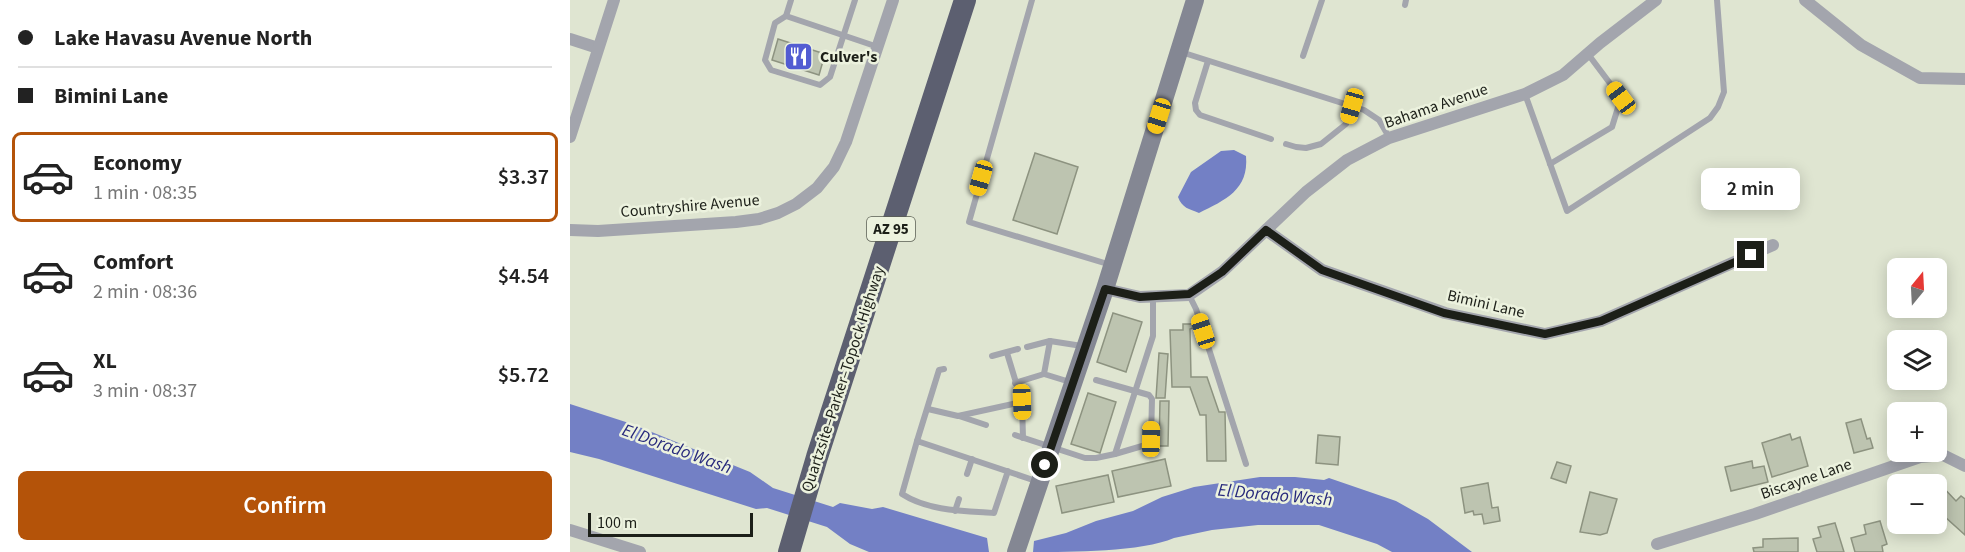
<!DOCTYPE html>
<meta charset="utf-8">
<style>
body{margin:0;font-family:"Source Sans 3",sans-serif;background:#f2f2f2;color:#222;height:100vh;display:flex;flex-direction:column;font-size:22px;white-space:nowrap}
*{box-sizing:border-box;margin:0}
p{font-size:20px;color:#767676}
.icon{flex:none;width:33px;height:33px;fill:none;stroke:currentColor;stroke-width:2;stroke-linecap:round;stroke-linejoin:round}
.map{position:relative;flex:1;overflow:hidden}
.side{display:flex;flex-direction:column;background:#fff;width:570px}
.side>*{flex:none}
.hud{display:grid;align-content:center;height:132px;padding:0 18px;background:#fff}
.needle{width:39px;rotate:18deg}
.fabs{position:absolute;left:1317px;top:258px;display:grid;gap:12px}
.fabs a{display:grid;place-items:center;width:60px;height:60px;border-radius:9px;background:#fff;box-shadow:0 3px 15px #0003;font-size:30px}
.scale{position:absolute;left:18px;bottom:15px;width:165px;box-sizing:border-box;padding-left:6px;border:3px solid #1c1f18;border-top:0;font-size:16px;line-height:21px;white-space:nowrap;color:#1c1f18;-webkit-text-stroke:4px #ecf2de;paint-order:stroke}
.end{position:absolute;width:27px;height:27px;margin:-14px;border:8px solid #1c1f18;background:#fff;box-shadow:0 0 0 3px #fff}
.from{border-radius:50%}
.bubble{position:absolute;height:42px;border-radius:9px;background:#fff;box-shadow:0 3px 15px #0003;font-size:20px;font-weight:600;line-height:42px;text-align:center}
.car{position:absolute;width:18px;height:36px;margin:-18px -9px;border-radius:8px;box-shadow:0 0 4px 2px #0007;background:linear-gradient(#f5c518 24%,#345 0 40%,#f5c518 0 76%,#345 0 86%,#f5c518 0)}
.hud b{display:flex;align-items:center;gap:21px;height:57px;font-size:22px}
.hud b+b{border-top:2px solid #e0e0e0}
.hud i{width:15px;height:15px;background:#222}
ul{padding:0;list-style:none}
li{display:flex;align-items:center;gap:18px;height:90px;margin:0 12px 9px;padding:0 6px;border:3px solid transparent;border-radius:9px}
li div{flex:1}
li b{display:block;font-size:22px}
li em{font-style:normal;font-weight:600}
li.selected{border-color:#b45309}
li>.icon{width:54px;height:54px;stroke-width:1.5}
.action{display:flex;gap:12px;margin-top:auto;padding:12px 18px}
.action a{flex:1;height:69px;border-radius:9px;background:#b45309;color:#fff;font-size:24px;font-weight:600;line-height:69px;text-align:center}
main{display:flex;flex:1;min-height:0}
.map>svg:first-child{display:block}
.water{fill:#7380c5}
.building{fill:#bdc4b0;stroke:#8d9380;stroke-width:1.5}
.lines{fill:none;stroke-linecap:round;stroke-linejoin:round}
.lane{stroke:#a3a5ad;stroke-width:6}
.street{stroke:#a3a5ad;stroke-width:12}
.secondary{stroke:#848793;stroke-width:18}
.highway{stroke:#5c5f70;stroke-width:22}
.route{stroke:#1c1f18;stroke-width:8}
.labels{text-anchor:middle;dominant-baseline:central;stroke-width:5;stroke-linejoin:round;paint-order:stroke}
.shield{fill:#ecf2de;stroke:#5a5e53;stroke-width:1.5}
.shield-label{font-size:15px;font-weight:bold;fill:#1c1f18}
.poi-label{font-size:16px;font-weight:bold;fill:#1c1f18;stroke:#ecf2de;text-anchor:start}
.street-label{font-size:16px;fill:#1c1f18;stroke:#ecf2de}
.water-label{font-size:18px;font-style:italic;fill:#27297c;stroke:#ecf2de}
</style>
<main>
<section class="side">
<div class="hud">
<b><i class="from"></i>Lake Havasu Avenue North</b>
<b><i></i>Bimini Lane</b>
</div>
<ul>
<li class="selected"><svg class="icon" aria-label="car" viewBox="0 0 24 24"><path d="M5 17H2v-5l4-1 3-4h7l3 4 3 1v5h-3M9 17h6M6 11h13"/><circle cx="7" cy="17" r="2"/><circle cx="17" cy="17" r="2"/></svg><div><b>Economy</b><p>1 min · 08:35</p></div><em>$3.37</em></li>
<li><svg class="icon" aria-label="car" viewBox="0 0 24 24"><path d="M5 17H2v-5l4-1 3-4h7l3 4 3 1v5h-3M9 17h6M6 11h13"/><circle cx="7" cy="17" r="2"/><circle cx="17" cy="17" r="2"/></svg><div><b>Comfort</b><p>2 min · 08:36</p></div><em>$4.54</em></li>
<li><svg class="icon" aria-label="car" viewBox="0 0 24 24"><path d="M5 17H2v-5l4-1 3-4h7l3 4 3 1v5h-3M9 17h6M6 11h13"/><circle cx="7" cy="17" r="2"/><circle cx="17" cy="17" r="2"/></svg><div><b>XL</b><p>3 min · 08:37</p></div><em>$5.72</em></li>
</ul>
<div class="action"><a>Confirm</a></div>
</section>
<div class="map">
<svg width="1395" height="552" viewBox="0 0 1395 552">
<rect width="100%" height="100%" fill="#dfe5d1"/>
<g class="water">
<path d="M664,150L676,156C679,190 655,200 629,213C619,209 612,208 608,197L621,172L651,151Z"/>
<path d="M0,404L62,424L180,472L203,488L263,507L270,503L302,509L313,507L417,538L419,552H299L280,544L257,527L197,508L186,509L29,459L0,452Z"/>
<path d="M690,477H725L754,480L759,478L826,501L858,519L902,552H822L807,544L749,525H688L642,530L604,538C572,552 501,552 463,552L464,541L496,533L526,521L563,511L592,497L624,487Z"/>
</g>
<g class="building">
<path d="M208,39L255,54L249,75L202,60Z"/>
<path d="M465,153L508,167L487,234L443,220Z"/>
<path d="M543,313L572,322L556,372L527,362Z"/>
<path d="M613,324H625L626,327L620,329L621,377H637L649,412H655L656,461H637L636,415H630L620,387H602L600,330H613Z"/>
<path d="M589,353L598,354L595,398H586Z"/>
<path d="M518,393L546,402L530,453L501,444Z"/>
<path d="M590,401H599L598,446H589Z"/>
<path d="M1291,419L1297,439L1300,438L1303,448L1284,453L1276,423Z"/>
<path d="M1220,434L1222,440L1230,437L1238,466L1202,477L1192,443Z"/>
<path d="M748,435L770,437L768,465L746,463Z"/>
<path d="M595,459L601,486L548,497L542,471Z"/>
<path d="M1182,461L1183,468L1194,466L1198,482L1161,491L1155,467Z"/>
<path d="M987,462L1001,466L996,483L981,478Z"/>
<path d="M538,475L544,502L492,513L486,486Z"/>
<path d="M918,483L922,508L928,507L930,521L914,524L912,514L904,515L903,511L895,513L891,488Z"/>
<path d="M1369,483L1386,501L1391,496L1395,499V535L1374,516L1366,502V485Z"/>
<path d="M1020,492L1047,499L1037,533L1030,535L1010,532Z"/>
<path d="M1310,521L1317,544L1312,546L1313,552H1285L1281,538L1296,534L1294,525Z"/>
<path d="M1265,523L1274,552H1247L1243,539L1251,537L1248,527Z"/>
<path d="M1228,538V552H1184L1183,548L1193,547V539Z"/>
</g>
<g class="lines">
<g class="lane">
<path d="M221,0L216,16L205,23L195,60L201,70L250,85L260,77L285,0"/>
<path d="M462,0L399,222L541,265"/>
<path d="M835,5L836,0"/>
<path d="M216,16L308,47"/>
<path d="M611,52L794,110L809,120L819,137"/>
<path d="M733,56L752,0"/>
<path d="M638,61L625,103L626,110L630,115L701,139"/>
<path d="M955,94L997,211L1140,118L1148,107L1154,92L1147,0"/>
<path d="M716,144L726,147L736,148L751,144L776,124L782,106"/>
<path d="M980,164L1042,127L1051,98L1018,54"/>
<path d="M619,295L626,309L676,464"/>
<path d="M480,341L474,374L500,382"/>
<path d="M457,347L480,341L512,346"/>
<path d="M437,353L452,402L453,438"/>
<path d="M422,356L448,349"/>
<path d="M526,380L579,395L582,399L581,439L579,444L545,454"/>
<path d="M445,383L474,374"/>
<path d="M358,409L388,416L452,402"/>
<path d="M389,416L416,425"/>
<path d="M445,435L515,458H526L545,454L583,336V297"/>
<path d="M347,441L369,370L374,369"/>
<path d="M438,471L424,513C394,511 358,511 332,494L347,441L469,482"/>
<path d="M397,474L402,459"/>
<path d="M385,511L389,499"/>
</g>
<g class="street">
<path d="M1235,0L1291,45L1350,78L1395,79"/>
<path d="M0,39L28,48"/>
<path d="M0,137L44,0"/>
<path d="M0,230L28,231L166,222L189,219L208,213L226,204L247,188L264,167L276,142L323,0"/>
<path d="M696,230L752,270L875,313L975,334L1031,321L1203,245"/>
<path d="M535,289L570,297L619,295L652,272L736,192L777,160L819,138L955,94L993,75L1030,43L1086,0"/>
<path d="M0,530L70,552"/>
<path d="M1087,544L1185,514L1350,457L1373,455L1395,466"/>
</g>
<path class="secondary" d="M446,552L535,289L625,0"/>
<path class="highway" d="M219,552L247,457L395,0"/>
</g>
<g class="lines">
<path class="route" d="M475,465L535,289L570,297L619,294L652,272L696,230L752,270L874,313L975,334L1031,321L1181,255"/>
</g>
<defs>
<symbol id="restaurant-square" viewBox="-11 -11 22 22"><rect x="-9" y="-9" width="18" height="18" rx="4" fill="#525cd2" stroke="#ecf2de"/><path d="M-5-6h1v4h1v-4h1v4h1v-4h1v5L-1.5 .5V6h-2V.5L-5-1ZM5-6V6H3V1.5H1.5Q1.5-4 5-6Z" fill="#fff"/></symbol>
</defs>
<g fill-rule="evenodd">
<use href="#restaurant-square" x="212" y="40" width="33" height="33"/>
</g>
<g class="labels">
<rect class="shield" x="297" y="217" width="48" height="24" rx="4.5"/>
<g class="shield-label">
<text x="321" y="229">AZ 95</text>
</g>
<g class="poi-label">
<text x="250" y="57">Culver's</text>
</g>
<g class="street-label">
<text transform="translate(866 106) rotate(-19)">Bahama Avenue</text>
<text transform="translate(120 206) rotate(-5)">Countryshire Avenue</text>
<text transform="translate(916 304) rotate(13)">Bimini Lane</text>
<text transform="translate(273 379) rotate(-72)">Quartzsite–Parker–Topock Highway</text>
<text transform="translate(1236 479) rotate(-19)">Biscayne Lane</text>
</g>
<g class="water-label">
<text transform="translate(107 449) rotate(20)">El Dorado Wash</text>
<text transform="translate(705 495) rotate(5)">El Dorado Wash</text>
</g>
</g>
</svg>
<div class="fabs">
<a><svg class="needle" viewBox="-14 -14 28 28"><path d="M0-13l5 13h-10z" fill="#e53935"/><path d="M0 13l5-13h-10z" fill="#767676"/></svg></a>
<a><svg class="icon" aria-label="layers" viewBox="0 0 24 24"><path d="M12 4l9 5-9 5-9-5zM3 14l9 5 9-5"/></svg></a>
<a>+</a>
<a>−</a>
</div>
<div class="scale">100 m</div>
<i class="end from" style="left:475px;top:465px"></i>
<i class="end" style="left:1181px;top:255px"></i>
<div class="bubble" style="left:1131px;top:168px;width:99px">2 min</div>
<i class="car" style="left:1051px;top:98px;rotate:323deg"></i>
<i class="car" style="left:782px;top:106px;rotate:196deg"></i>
<i class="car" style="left:589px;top:116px;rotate:197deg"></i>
<i class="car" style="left:411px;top:178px;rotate:196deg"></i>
<i class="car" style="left:633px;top:331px;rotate:342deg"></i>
<i class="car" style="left:452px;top:402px;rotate:178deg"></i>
<i class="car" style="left:581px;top:439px;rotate:1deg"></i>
</div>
</main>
